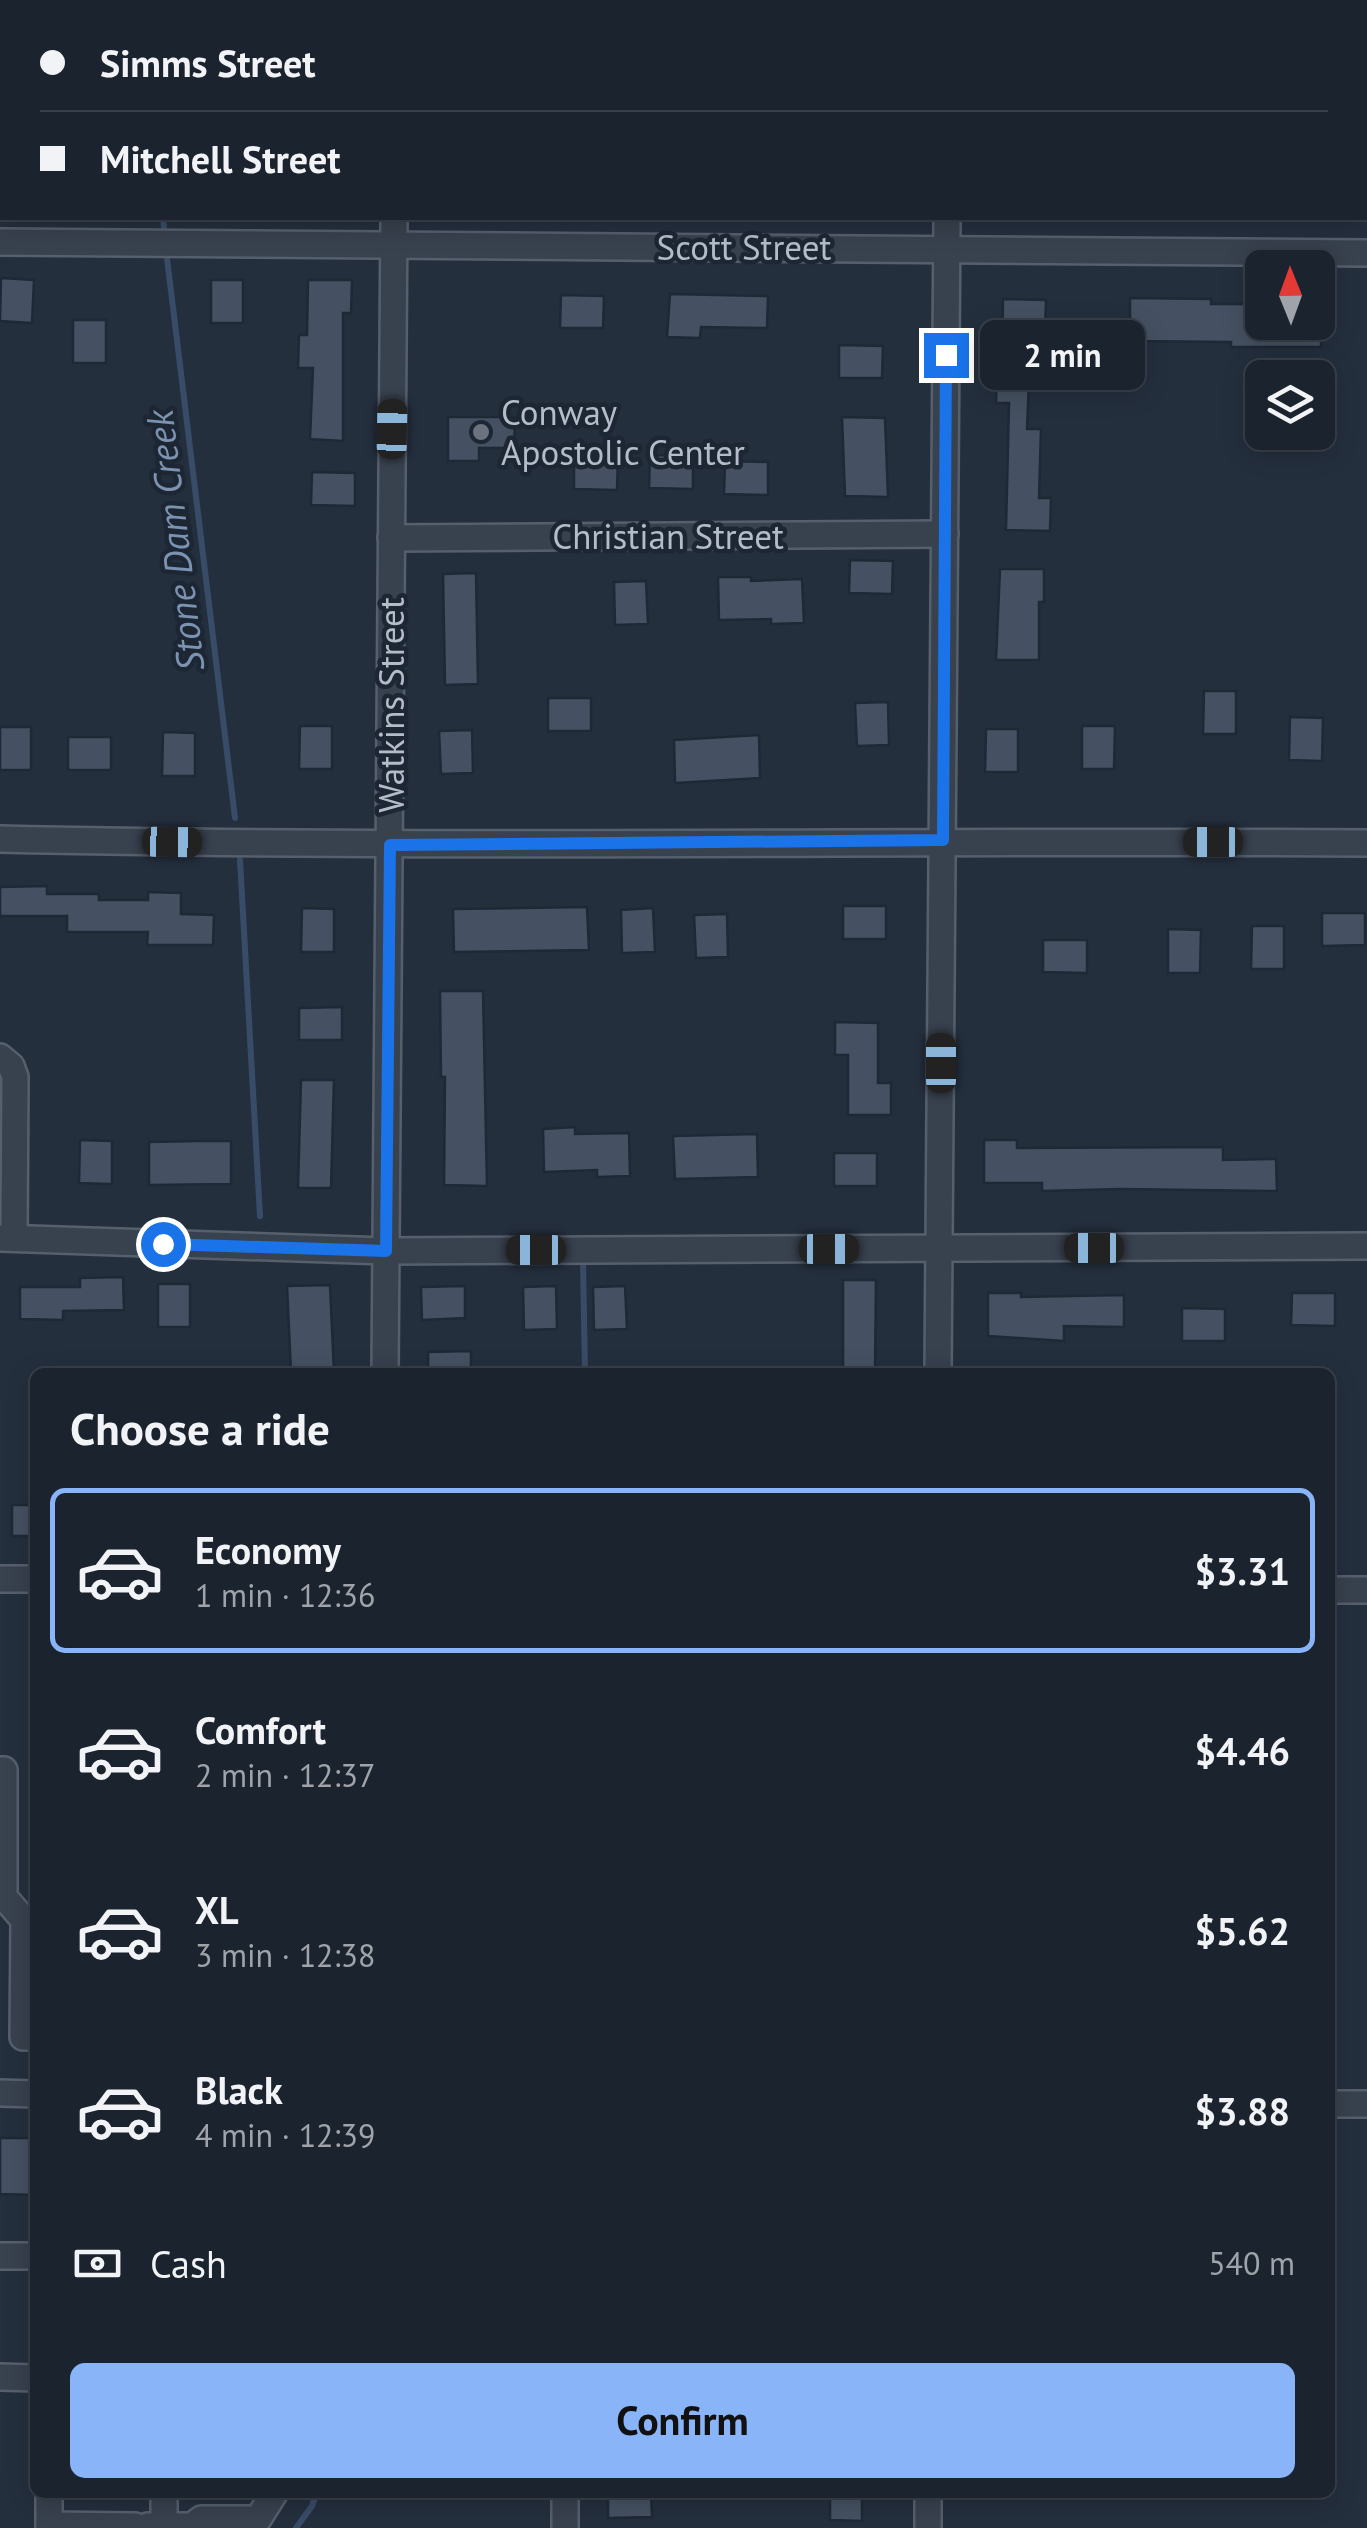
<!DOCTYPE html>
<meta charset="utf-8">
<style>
body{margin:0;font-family:"PT Sans",sans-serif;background:#282f3a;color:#f1f3f6;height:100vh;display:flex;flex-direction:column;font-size:38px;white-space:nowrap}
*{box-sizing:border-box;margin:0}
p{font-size:32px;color:#a0a4aa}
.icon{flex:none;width:55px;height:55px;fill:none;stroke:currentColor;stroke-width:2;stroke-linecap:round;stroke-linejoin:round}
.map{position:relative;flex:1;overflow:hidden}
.details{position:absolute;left:30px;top:1368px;width:1305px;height:1130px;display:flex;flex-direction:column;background:#1b232e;border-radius:15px;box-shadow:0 5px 25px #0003,0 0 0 2px #39404a}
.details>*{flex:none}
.banner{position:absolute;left:0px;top:0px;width:1368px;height:220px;box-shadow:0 5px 25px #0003,0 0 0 2px #39404a;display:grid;align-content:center;height:220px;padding:0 40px;background:#1b232e}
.needle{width:65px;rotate:359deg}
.controls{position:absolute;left:1245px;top:250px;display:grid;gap:20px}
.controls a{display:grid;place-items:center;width:90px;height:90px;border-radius:15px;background:#1b232e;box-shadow:0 5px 25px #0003,0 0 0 2px #39404a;font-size:50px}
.end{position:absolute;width:45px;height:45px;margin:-22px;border:12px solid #1a73e8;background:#fff;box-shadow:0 0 0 5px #fff}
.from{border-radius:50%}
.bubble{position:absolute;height:70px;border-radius:15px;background:#1b232e;box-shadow:0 5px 25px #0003,0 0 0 2px #39404a;font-size:32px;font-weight:700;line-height:70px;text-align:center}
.car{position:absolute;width:30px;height:60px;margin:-30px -15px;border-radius:12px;box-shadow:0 0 8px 2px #0007;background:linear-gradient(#222 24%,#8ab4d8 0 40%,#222 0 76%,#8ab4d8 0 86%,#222 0)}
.banner b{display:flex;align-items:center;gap:35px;height:95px;font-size:38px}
.banner b+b{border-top:2px solid #39404a}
.banner i{width:25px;height:25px;background:#f1f3f6}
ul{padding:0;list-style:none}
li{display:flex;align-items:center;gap:30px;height:165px;margin:0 20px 15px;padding:0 20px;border:5px solid transparent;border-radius:15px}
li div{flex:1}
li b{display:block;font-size:38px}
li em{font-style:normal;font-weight:700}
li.active{border-color:#8ab4f8}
li>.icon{width:90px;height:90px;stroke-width:1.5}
h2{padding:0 40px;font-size:45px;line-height:120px}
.pay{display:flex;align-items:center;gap:25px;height:110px;padding:0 40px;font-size:38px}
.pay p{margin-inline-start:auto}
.primary-button{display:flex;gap:20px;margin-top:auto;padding:20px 40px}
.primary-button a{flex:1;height:115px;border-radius:15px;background:#8ab4f8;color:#111;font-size:40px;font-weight:700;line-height:115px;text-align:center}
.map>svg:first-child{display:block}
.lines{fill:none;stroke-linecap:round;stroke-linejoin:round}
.stream{stroke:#394c67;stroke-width:6}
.building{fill:#455162;stroke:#1f2835;stroke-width:2.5}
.minor-casing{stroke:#565f6c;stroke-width:30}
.minor{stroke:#38414e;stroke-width:25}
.route{stroke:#1a73e8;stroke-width:12}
.worship-dot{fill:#6b7280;stroke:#1d2633;stroke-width:4}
.labels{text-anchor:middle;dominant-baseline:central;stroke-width:9;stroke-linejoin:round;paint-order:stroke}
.street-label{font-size:35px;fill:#b4bcc9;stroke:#1d2633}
.poi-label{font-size:35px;fill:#b4bcc9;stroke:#1d2633;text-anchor:start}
.water-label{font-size:38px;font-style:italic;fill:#7c92b1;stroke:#1d2633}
</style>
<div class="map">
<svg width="1367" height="2528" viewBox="0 0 1367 2528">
<rect width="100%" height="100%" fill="#242f3e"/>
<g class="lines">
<g class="stream">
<path d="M131,0V2"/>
<path d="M163,218L164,228"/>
<path d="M167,258L235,818"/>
<path d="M240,860L260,1216"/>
<path d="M583,1261L585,1372"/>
<path d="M296,2528L312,2506L317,2492"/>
</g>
</g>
<g class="building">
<path d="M1,278L34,280L32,323L0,321Z"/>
<rect x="211" y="280" width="32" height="43"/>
<path d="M308,280H352L351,313H343V441L310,439L313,368H298L299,335H307Z"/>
<path d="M670,294L768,296L767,328L701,327L700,338L667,337Z"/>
<path d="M561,295L604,296L603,328H560Z"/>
<path d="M1130,298L1211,299V304H1262V322H1321V347H1231V342L1130,341Z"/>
<path d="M1003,299L1046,300L1045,332H1031L1027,429H1041L1039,498H1051L1050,531L1006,530L1009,403H996L997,359L1002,360Z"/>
<rect x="73" y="320" width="33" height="43"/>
<path d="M839,345L883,346L882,378H839Z"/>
<path d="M448,417H515L514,448H479V461H448Z"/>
<path d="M842,417L885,418L888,497L845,496Z"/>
<path d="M650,455L693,456V489L649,488Z"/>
<path d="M574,456L618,457L617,490L574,489Z"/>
<path d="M725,461L768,462V495L724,494Z"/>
<path d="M312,472L355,473V506L311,505Z"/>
<path d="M850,560L893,561L892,594L849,593Z"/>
<path d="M1000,569H1044V602H1039V660H996Z"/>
<path d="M476,573L478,684L445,685L443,574Z"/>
<path d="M718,577H751V581L802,579L804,623L771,624V619L719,620Z"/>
<path d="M646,581L648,624L615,625L614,582Z"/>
<path d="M1204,691H1236V734H1203Z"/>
<rect x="548" y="698" width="43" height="33"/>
<path d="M888,702L889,745L857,746L855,703Z"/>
<path d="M1290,717L1323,718L1322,761L1289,760Z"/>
<path d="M300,726H332V769H299Z"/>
<path d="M1082,726H1115L1114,769H1082Z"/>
<rect x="0" y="727" width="31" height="43"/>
<path d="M986,729H1018V772H985Z"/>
<path d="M472,730L473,773L441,774L439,731Z"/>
<path d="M163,732L195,733V776H162Z"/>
<path d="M759,735L760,778L675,783L674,740Z"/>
<rect x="68" y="737" width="43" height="33"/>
<path d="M47,886V894H99V900H148V892L181,893V914L214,915L213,945H147L148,932H67V916H0V887Z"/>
<rect x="843" y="906" width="43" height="33"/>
<path d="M587,907L589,950L454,952L453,909Z"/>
<path d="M302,908L334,909V952H301Z"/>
<path d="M653,908L655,952L622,953L621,910Z"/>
<path d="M1322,913H1365V945L1322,946Z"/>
<path d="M727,914L728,957L696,958L694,915Z"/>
<path d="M1252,926H1284V969H1251Z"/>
<path d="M1168,929L1201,930L1200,973H1168Z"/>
<path d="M1043,940H1087V973L1043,972Z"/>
<path d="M440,991H483L487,1186L444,1185L445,1077H441Z"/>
<path d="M342,1007V1040H299V1008Z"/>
<path d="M835,1022L878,1023V1083H891V1115H848V1055H835Z"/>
<path d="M301,1080H334L331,1188H298Z"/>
<path d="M575,1127V1134L629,1133L630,1176L597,1177V1170L544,1172L543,1129Z"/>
<path d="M757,1134L758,1177L675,1179L673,1136Z"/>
<path d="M80,1140L112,1141V1184L79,1183Z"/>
<path d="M984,1140H1017V1148L1223,1147V1160L1276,1159L1277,1191L1120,1189L1042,1191V1183H984Z"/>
<path d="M199,1141H231V1184L149,1185V1142Z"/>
<rect x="834" y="1153" width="43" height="33"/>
<path d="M123,1277L124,1310L63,1311V1320L20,1319V1287H80V1278Z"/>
<path d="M843,1280H876L875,1372H843Z"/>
<rect x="158" y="1284" width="32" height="43"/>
<path d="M330,1285L334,1372H291L287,1286Z"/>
<path d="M465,1286V1318L422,1320L421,1287Z"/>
<path d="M556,1286L557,1329L524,1330L523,1287Z"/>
<path d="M625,1286L627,1329L594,1330L593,1287Z"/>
<path d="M988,1293H1021V1297L1124,1295V1327L1064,1326V1341L988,1336Z"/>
<path d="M1292,1293H1335V1326L1291,1325Z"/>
<path d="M1182,1308L1225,1309V1341H1182Z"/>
<path d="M471,1351V1372H428V1352Z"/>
<rect x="12" y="1505" width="23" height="31"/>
<path d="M0,2138H35V2195L0,2194Z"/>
<path d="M608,2492H651L652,2517L608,2518Z"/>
<path d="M830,2492H862V2521L830,2520Z"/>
</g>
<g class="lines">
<defs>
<g id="minor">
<path d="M396,2V0"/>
<path d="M950,2V0"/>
<path d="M0,242L1367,253"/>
<path d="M391,538L945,534"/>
<path d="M0,839C456,849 911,840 1367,843"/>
<path d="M0,1057L11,1066L15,1077L14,1238"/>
<path d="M0,1238L386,1251L1367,1246"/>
<path d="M385,1372L394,218"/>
<path d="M938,1372L947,218"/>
<path d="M0,1579H35"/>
<path d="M1330,1590H1367"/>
<path d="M0,1770H4V1897L24,1920L23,2037H35"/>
<path d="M0,2093L35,2094"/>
<path d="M1330,2104H1367"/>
<path d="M0,2256H35"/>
<path d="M0,2377L35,2378"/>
<path d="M49,2492V2528"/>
<path d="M49,2525L135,2526"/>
<path d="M148,2526H164V2492"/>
<path d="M164,2526H192L201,2519H258L275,2492"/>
<path d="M565,2528V2492"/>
<path d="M928,2528V2492"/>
</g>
</defs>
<use href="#minor" class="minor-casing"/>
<use href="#minor" class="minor"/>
</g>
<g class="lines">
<path class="route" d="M163,1244L386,1251L390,845L943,840L946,355"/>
</g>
<circle class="worship-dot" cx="481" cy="432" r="10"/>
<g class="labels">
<g class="street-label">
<text x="744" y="247">Scott Street</text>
<text x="668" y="536">Christian Street</text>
<text transform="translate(391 705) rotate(-90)">Watkins Street</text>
</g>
<g class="poi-label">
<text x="501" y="412">Conway<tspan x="501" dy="40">Apostolic Center</tspan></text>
</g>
<g class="water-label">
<text transform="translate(174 541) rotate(-97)">Stone Dam Creek</text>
</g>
</g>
</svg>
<div class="controls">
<a><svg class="needle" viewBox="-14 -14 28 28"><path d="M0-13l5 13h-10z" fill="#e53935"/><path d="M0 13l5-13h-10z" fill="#a0a4aa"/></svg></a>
<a><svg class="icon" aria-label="layers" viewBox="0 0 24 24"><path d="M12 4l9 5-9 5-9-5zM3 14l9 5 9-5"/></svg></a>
</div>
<i class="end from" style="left:163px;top:1244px"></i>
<i class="end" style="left:946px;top:355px"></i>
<div class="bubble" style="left:980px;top:320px;width:165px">2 min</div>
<i class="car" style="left:392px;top:429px;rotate:1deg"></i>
<i class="car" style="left:172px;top:842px;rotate:91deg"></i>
<i class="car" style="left:1213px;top:842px;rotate:270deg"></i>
<i class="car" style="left:941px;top:1063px;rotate:0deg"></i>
<i class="car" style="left:1094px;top:1248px;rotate:270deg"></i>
<i class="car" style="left:829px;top:1249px;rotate:90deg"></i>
<i class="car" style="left:536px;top:1250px;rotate:270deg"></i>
<div class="banner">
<b><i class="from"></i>Simms Street</b>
<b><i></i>Mitchell Street</b>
</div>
<section class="details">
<h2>Choose a ride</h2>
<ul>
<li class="active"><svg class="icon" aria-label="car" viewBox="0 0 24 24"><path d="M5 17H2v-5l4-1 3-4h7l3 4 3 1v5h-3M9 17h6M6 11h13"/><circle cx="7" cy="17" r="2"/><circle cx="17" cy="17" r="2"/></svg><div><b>Economy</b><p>1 min · 12:36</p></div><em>$3.31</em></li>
<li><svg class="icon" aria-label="car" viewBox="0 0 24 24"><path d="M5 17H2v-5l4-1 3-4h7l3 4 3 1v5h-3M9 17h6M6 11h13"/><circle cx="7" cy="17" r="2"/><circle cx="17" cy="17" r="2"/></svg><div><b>Comfort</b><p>2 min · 12:37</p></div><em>$4.46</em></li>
<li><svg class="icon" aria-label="car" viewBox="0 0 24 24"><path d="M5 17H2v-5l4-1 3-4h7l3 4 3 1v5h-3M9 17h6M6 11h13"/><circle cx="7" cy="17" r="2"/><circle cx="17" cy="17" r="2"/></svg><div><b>XL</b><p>3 min · 12:38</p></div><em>$5.62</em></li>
<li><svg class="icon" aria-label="car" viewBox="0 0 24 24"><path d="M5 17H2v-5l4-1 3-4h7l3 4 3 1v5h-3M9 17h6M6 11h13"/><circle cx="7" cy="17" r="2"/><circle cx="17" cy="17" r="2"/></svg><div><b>Black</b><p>4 min · 12:39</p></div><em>$3.88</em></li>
</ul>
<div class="pay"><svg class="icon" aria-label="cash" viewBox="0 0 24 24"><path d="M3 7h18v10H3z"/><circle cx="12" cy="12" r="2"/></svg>Cash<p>540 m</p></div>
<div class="primary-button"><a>Confirm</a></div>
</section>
</div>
